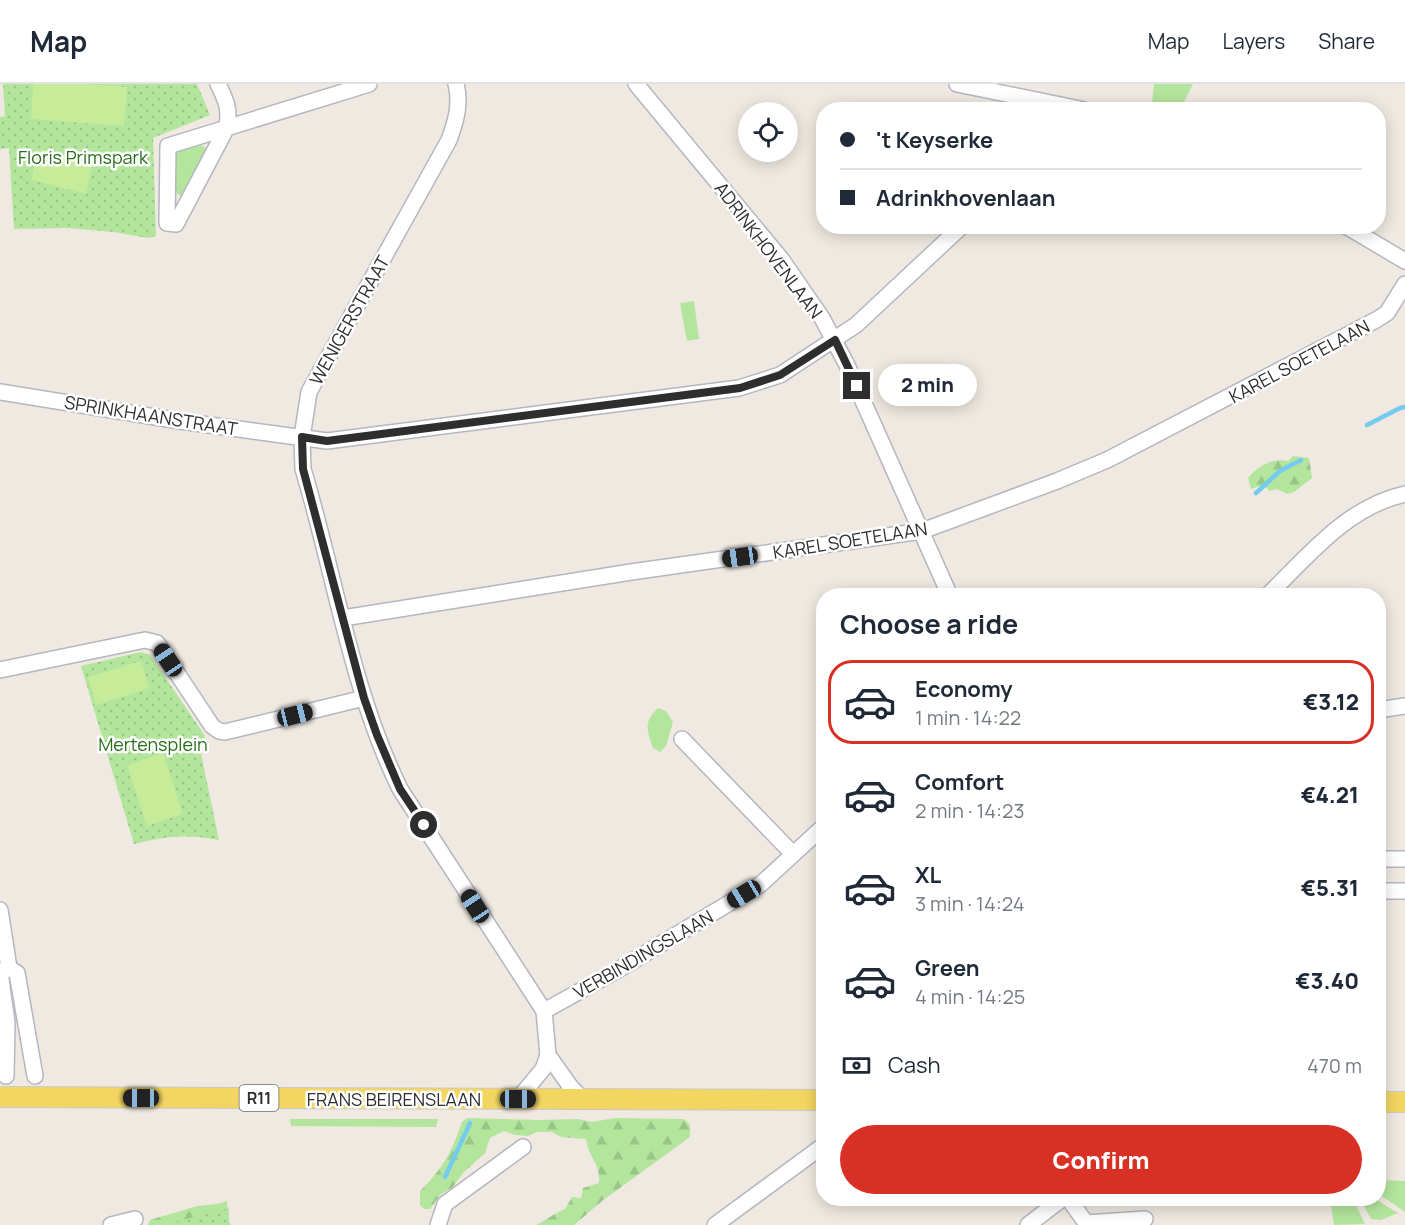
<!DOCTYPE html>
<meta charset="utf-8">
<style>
body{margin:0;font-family:Manrope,sans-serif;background:#f6f6f7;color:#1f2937;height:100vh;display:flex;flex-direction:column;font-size:22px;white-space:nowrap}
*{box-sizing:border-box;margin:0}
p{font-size:20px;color:#747a83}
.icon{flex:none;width:33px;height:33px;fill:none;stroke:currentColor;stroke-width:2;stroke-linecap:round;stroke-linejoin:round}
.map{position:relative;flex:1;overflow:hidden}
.panel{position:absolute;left:816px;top:504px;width:570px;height:618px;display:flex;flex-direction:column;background:#fff;border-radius:24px;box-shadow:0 3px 15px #0003}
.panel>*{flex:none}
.top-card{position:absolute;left:816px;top:18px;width:570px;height:132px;border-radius:24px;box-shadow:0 3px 15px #0003;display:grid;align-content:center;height:132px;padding:0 24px;background:#fff}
.tools{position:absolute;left:738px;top:18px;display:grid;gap:12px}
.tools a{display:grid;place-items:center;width:60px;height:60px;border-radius:50%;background:#fff;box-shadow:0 3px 15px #0003;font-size:30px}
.end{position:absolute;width:27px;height:27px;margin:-14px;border:8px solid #2e2e2e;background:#fff;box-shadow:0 0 0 3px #fff}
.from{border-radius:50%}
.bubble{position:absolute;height:42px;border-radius:21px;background:#fff;box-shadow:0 3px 15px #0003;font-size:20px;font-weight:800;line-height:42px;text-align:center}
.car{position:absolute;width:18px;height:36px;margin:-18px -9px;border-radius:8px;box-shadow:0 0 4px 2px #0007;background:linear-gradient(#222 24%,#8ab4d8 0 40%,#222 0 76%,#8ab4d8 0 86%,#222 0)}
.top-card b{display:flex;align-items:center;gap:21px;height:57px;font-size:22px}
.top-card b+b{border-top:2px solid #e0e1e3}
.top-card i{width:15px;height:15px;background:#1f2937}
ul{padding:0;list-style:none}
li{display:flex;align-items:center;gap:18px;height:84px;margin:0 12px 9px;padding:0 12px;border:3px solid transparent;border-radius:24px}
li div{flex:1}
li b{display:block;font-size:22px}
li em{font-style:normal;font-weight:800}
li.on{border-color:#d93025}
li>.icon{width:54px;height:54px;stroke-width:1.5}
h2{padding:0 24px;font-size:27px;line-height:72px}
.pay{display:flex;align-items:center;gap:15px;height:66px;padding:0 24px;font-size:22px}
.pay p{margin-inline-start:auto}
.button{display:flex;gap:12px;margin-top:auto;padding:12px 24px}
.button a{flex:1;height:69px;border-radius:36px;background:#d93025;color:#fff;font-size:24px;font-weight:800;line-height:69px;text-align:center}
header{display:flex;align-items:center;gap:36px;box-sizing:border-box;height:84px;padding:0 30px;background:#fff;border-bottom:2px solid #e0e1e3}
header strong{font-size:28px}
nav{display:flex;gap:33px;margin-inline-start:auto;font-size:21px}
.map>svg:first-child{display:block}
.grass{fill:#b3e59d}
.forest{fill:url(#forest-firs)}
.park{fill:url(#park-dots)}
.pitch{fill:#c6ec99}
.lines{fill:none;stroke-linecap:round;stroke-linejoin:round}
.stream{stroke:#74cbf0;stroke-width:4.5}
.minor-casing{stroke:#b4b6c1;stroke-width:18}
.major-casing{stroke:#c9c9c9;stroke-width:22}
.minor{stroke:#fff;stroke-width:15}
.major{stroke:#f3d662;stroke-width:20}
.route{stroke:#2e2e2e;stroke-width:8}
.labels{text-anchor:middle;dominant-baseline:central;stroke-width:5;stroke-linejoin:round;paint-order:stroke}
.shield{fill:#fff;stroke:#6d6d6d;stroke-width:1.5}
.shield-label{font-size:16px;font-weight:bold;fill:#2e2e2e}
.park-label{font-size:18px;fill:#296e1b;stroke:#fff}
.street-label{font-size:18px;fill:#2e2e2e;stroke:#fff}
</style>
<header>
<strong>Map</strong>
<nav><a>Map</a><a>Layers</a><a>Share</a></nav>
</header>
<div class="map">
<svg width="1405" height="1141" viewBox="0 0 1405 1141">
<defs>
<pattern id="forest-firs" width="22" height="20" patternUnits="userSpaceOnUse" patternTransform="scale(1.5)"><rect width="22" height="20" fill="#b3e59d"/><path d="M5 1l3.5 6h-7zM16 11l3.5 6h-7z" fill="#9ac588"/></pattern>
<pattern id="park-dots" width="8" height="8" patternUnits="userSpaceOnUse" patternTransform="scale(1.5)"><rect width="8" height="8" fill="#b3e59d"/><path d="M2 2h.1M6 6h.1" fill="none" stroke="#9ac588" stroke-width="1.8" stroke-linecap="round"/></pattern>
</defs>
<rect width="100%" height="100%" fill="#efe9e1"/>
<g class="grass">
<path d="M1154,0H1193L1182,22L1175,19L1171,26L1152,19Z"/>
<path d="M202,61L207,66L186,109L180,112L176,108L175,72L177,68Z"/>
<path d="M694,217L699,255L687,257L680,219Z"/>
<path d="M658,624L666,627L673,638L666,662L660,668L653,664C648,647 642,639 658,624Z"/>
<path d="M290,1035H438L436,1043L291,1042Z"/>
<path d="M1379,1096L1405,1097V1128L1379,1110Z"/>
<path d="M1330,1115H1353L1365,1140L1334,1141Z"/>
<path d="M1360,1115H1375L1398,1129L1381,1136L1371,1135Z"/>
</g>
<g class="forest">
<path d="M1293,372L1309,374L1312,394L1294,408L1288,410L1276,405L1270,407L1263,401L1251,405L1248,394C1259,381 1272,374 1288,377Z"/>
<path d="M467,1034L539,1036L578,1035L592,1038L615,1034L684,1035L690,1041V1053L602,1117L574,1141H536C547,1136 554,1129 565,1125L572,1113L581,1114L583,1104L599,1099C601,1080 589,1075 586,1055L561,1053L552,1048H537L528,1052L515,1051L504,1047L490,1054L485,1069L463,1089L453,1103L441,1110L430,1125H424L420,1121V1107C443,1084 451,1070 462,1038Z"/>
<path d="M227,1117L229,1141H148L150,1136L197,1122L217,1120Z"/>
</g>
<g class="park">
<path d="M3,0H197L210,31L153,54L156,152L148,154L113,148L67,144L14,145L9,64L0,65V33L5,32Z"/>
<path d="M141,568L150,571L205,652L200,665L219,756C186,750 166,752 134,760L81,582Z"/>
<path d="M229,1124V1138L231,1141H163Z"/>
</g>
<g class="pitch">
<path d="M33,0H86L127,3L124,42L31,35Z"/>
<path d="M39,65L93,78L86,110L31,96Z"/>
<path d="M141,577L149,604L96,621L88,593Z"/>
<path d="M163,669L183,730L147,742L127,681Z"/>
</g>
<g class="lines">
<g class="stream">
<path d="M1367,341L1400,324L1405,323"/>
<path d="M1256,409L1280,387L1301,376"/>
<path d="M445,1093L470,1039"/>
</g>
<defs>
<g id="minor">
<path d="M218,0C226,16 231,27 226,45L176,140L167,139L168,62L369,0"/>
<path d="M456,0C461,20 456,37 449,56L309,308L302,353L303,385C335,491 351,605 400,705L544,927L548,971L570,1002L583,1016"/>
<path d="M636,0L782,176L822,234L847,281L950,512"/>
<path d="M957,0L1085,26"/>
<path d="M1346,142L1405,177"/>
<path d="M0,308L180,337L327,357L739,304L780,291L856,241L962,142"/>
<path d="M1267,512C1308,472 1348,422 1405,410"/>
<path d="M343,534L631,488L922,447L1057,397L1107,376L1376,236L1387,229L1405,200"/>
<path d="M0,586L145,556L157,559L212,642L219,647L225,648L364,614"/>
<path d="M1378,626L1405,622"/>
<path d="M682,655L793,770"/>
<path d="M1378,775H1405"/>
<path d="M1378,807H1405"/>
<path d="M0,826L9,884L17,889L35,992"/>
<path d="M544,927L616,887L761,800L824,742"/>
<path d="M6,992L7,938L0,888L9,884"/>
<path d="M518,1015L543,985L548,971"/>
<path d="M1068,1114L1086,1139L1145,1135"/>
<path d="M111,1141L135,1135"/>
<path d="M438,1141L445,1120L523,1063"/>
<path d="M715,1141L824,1061"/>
<path d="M1028,1141L1063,1114"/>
</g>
<g id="major">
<path d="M0,1013L824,1016"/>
<path d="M1378,1018H1405"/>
</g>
</defs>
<use href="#minor" class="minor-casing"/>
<use href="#major" class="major-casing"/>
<use href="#minor" class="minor"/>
<use href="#major" class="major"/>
</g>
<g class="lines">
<path class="route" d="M424,741L400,705L377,651L364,614L303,385L302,353L327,357L740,304L780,291L835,256L857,302"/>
</g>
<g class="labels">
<rect class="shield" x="239.5" y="1001" width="39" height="26" rx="4.5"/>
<g class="shield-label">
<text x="259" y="1014">R11</text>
</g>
<g class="park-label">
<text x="83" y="73">Floris Primspark</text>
<text x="153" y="660">Mertensplein</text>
</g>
<g class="street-label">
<text transform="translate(769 166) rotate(53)">ADRINKHOVENLAAN</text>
<text transform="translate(349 236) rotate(-61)">WENIGERSTRAAT</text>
<text transform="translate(1299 277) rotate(-28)">KAREL SOETELAAN</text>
<text transform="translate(151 331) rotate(9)">SPRINKHAANSTRAAT</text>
<text transform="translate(850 456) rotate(-9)">KAREL SOETELAAN</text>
<text transform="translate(643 870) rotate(-30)">VERBINDINGSLAAN</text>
<text x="394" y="1015">FRANS BEIRENSLAAN</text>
</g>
</g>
</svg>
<div class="tools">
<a><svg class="icon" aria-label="locate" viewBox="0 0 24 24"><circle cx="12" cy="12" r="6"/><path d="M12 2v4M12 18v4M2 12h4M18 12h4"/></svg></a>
</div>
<i class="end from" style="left:424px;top:741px"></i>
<i class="end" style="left:857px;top:302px"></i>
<div class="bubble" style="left:878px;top:280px;width:99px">2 min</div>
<i class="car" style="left:740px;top:473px;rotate:262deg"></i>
<i class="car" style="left:168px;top:576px;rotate:326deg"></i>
<i class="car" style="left:295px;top:631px;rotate:76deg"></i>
<i class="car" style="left:744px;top:810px;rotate:239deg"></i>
<i class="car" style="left:475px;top:822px;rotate:327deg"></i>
<i class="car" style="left:141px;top:1014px;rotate:270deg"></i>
<i class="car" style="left:518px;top:1015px;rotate:90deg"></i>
<div class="top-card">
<b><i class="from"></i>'t Keyserke</b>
<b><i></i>Adrinkhovenlaan</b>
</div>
<section class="panel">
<h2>Choose a ride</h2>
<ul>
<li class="on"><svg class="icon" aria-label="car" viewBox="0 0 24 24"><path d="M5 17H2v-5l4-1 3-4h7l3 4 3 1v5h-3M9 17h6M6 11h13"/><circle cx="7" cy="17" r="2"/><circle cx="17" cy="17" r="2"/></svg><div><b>Economy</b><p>1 min · 14:22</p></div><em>€3.12</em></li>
<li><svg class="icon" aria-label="car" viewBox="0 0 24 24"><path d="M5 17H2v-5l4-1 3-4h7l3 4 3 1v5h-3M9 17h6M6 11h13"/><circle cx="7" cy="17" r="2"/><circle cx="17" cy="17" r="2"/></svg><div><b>Comfort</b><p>2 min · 14:23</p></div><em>€4.21</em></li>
<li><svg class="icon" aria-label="car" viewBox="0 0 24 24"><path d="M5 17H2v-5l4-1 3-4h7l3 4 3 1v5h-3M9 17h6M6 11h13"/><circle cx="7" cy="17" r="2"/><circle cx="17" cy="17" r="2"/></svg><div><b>XL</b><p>3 min · 14:24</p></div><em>€5.31</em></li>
<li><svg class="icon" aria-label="car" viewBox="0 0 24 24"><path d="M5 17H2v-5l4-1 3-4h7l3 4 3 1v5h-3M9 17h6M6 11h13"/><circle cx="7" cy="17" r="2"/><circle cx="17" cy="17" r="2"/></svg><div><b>Green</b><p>4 min · 14:25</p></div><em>€3.40</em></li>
</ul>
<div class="pay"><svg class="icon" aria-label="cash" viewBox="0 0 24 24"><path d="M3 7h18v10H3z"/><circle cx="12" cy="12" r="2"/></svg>Cash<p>470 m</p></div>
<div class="button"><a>Confirm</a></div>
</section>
</div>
